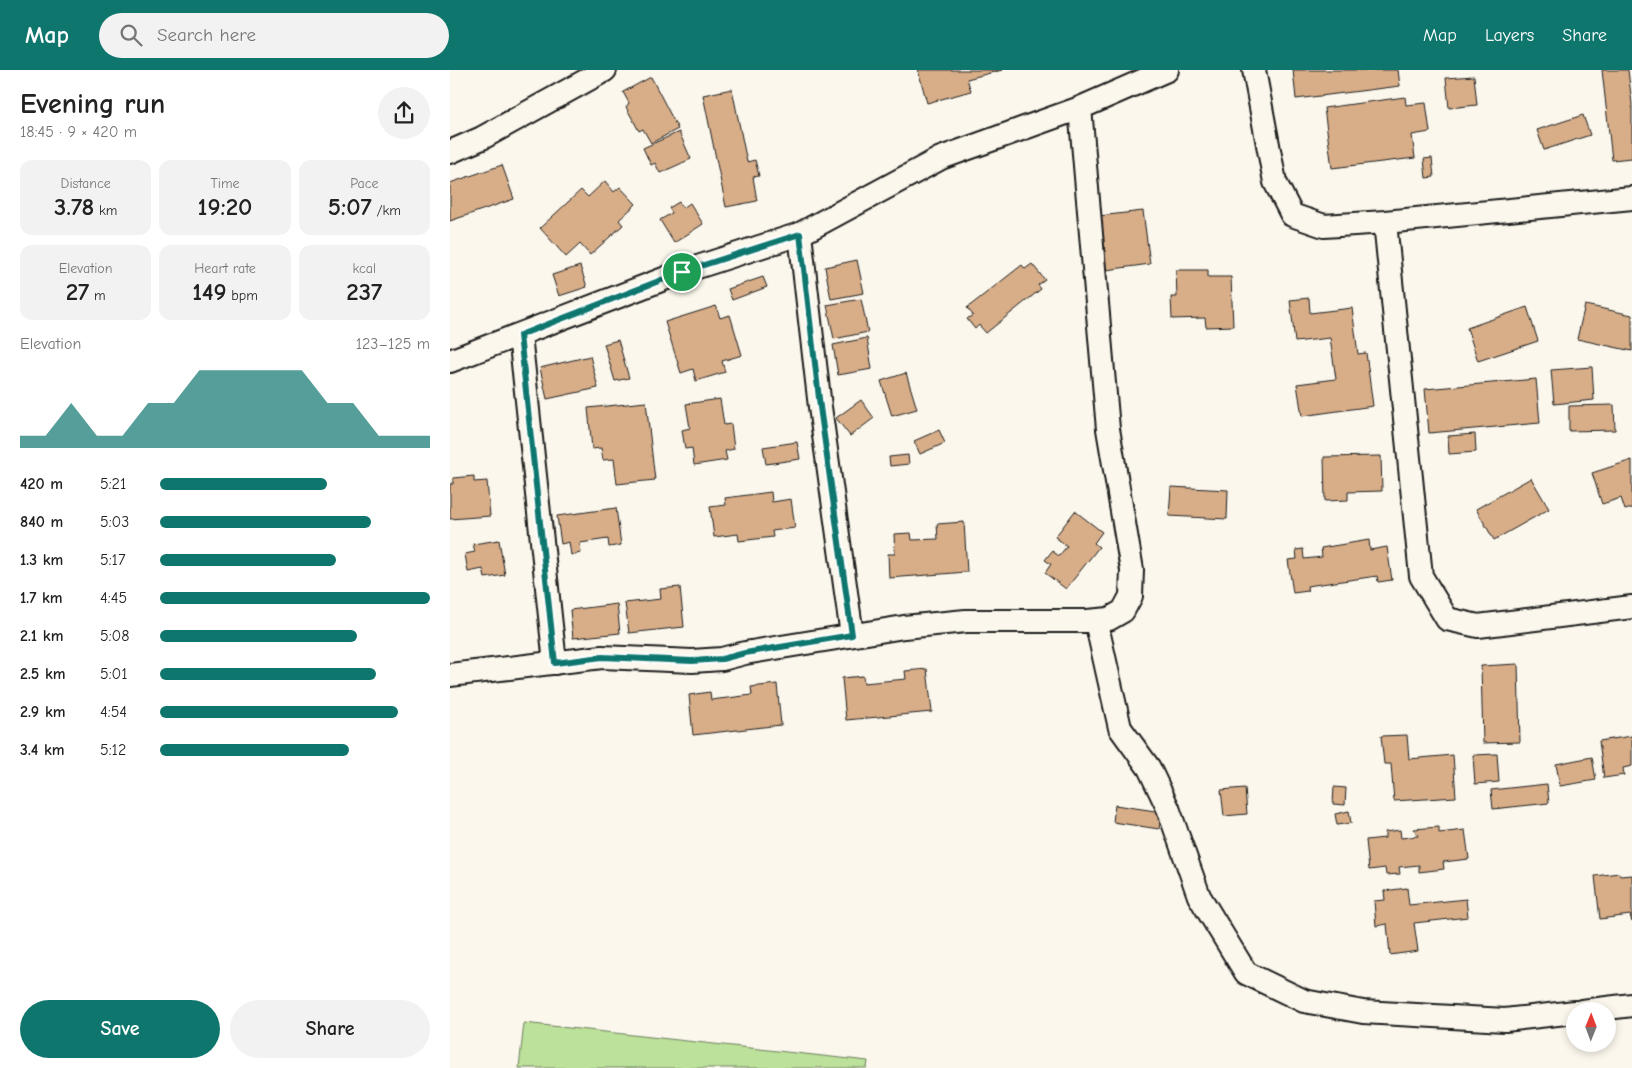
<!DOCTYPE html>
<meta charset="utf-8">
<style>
:root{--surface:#fff;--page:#f2f2f2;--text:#222;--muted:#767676;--accent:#0f766e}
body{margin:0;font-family:"Comic Neue",sans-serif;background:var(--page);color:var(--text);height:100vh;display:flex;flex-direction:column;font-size:19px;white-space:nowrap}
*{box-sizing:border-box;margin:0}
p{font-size:16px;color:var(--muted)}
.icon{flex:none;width:28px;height:28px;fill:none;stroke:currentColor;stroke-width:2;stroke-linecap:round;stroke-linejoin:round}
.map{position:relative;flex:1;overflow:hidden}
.details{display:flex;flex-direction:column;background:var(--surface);width:450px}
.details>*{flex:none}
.needle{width:32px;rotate:1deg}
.controls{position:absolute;left:1116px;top:932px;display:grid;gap:10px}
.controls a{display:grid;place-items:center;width:50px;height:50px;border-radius:50%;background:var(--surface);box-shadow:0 2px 8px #0003;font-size:25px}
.pin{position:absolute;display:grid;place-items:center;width:42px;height:42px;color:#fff;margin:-21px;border:2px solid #fff;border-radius:50%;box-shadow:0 1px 5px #0007}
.round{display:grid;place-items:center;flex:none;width:52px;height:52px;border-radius:26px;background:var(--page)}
.summary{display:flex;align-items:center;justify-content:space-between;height:85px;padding:0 20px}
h1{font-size:28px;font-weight:700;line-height:38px}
.figures{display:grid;grid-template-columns:repeat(3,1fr);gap:8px;height:85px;padding:5px 20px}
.figures div{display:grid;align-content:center;border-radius:12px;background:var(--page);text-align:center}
.figures b{font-size:25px;font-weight:700}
.figures small{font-size:14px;font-weight:400}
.figures p{font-size:14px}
.chart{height:140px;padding:10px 20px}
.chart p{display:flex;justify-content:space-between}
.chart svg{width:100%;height:90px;margin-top:5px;fill:var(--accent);opacity:.7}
.button{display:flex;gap:10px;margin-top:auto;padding:10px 20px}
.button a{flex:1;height:58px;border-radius:30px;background:var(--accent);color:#fff;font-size:20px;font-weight:700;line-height:58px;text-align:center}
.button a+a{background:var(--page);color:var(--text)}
ul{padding:0 20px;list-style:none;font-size:16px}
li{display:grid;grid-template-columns:80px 60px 1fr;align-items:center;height:38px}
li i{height:12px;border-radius:6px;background:var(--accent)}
header{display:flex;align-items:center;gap:30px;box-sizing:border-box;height:70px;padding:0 25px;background:var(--accent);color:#fff}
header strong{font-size:24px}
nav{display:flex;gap:28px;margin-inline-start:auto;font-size:18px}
.search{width:350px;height:45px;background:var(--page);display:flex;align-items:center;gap:12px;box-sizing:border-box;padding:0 18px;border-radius:28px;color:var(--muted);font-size:19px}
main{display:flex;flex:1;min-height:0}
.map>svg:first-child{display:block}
</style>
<header>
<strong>Map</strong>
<div class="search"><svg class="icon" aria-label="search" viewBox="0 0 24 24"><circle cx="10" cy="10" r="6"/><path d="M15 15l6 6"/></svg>Search here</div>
<nav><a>Map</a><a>Layers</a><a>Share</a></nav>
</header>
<main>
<section class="details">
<div class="summary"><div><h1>Evening run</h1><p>18:45 · 9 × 420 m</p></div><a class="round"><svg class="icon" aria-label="share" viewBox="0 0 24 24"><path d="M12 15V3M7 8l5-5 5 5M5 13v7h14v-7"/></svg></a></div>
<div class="figures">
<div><p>Distance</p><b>3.78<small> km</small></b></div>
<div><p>Time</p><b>19:20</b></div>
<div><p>Pace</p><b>5:07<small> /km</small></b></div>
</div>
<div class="figures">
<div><p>Elevation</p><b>27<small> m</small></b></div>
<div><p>Heart rate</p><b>149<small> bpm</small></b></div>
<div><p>kcal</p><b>237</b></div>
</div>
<div class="chart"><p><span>Elevation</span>123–125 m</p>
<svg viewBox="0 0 160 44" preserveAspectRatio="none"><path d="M0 44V38L10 38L20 22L30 38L40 38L50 22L60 22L70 6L80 6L90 6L100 6L110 6L120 22L130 22L140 38L150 38L160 38V44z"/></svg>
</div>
<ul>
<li><b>420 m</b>5:21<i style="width:62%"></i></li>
<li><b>840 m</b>5:03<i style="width:78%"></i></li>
<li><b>1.3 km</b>5:17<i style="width:65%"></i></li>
<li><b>1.7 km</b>4:45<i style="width:100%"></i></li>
<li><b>2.1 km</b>5:08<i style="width:73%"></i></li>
<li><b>2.5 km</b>5:01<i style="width:80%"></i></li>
<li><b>2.9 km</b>4:54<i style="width:88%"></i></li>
<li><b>3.4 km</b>5:12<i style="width:70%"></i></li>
</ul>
<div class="button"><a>Save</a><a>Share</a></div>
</section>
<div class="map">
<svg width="1182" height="998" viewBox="0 0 1182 998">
<rect width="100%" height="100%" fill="#fbf7ec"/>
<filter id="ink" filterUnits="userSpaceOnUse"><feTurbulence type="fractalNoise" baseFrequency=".02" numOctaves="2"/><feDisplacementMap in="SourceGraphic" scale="10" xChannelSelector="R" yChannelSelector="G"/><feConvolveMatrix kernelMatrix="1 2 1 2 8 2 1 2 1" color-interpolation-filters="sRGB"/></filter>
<g filter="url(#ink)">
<path fill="#bce19b" stroke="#6c7e5c" d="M 74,953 L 418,991 L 417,998 L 69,998 Z"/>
<path fill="#d8ae89" stroke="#1c1c1c" d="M 468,0 L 552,0 L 517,9 L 521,21 L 477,33 Z
M 843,0 L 948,0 L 950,16 L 846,29 Z
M 1152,0 L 1178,0 L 1182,34 L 1182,88 L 1162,90 Z
M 1024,6 L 1027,35 L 999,38 L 996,8 Z
M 201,7 L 228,59 L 201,73 L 193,59 L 189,61 L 176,37 L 179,33 L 173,22 Z
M 282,19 L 297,92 L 305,90 L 309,106 L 303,107 L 307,131 L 276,137 L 253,25 Z
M 955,27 L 956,35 L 976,33 L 980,62 L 962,65 L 965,88 L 882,98 L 874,38 Z
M 1133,45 L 1140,65 L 1094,80 L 1087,60 Z
M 229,62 L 241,89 L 210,103 L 205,93 L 201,95 L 193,78 Z
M 982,88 L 984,107 L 976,108 L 974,89 Z
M 52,95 L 64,129 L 0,151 L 0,113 Z
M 155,111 L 164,122 L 170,117 L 186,134 L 169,150 L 173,155 L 140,185 L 130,174 L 116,187 L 90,158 L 131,120 L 138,127 Z
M 229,132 L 233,138 L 240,133 L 253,154 L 224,173 L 210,150 L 222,143 L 219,138 Z
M 693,141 L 700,194 L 656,200 L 649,146 Z
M 407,190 L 414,223 L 381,229 L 375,197 Z
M 582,194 L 595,210 L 588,215 L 591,219 L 536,263 L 529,255 L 525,259 L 517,249 L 523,245 L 517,238 L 572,195 L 575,199 Z
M 130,196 L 137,217 L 109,226 L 102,205 Z
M 726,200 L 758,200 L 758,207 L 781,207 L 783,256 L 756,257 L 755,248 L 722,249 L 721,227 L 727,227 Z
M 313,207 L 317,217 L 282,230 L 278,219 Z
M 859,228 L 860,243 L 902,238 L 908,284 L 916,283 L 923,336 L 852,346 L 847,314 L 886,309 L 880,268 L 845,272 L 840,230 Z
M 411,229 L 418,262 L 384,269 L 377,235 Z
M 1135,235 L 1182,245 L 1182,281 L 1127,269 Z
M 266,236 L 270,248 L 280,245 L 292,285 L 272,291 L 275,302 L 246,311 L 243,299 L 231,303 L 215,252 Z
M 1077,237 L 1088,271 L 1028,291 L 1017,258 Z
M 417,268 L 422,299 L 388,305 L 383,275 Z
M 168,270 L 179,308 L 165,311 L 154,274 Z
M 140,286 L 148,318 L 97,329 L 90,298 Z
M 1142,297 L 1144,330 L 1104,334 L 1101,300 Z
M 456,303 L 467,339 L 442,346 L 431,311 Z
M 1086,309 L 1090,353 L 979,363 L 975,319 Z
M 270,329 L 274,355 L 281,354 L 284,379 L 275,381 L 277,390 L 244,395 L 242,378 L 235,379 L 232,360 L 240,358 L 236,334 Z
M 411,330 L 424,348 L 400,366 L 386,348 Z
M 196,332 L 205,410 L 167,414 L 164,389 L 153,390 L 151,378 L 142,379 L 138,338 Z
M 1164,335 L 1165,360 L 1119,361 L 1119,336 Z
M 489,360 L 495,373 L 470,384 L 464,371 Z
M 1025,364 L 1026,382 L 999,384 L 998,366 Z
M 347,372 L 350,389 L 316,394 L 313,377 Z
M 458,385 L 459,394 L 440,396 L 439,387 Z
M 931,386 L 932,421 L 898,422 L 898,430 L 875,431 L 874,387 Z
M 1182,390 L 1182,438 L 1175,440 L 1171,428 L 1152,434 L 1142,403 Z
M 24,406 L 24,412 L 37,411 L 40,446 L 0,449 L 0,414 L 3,414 L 3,408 Z
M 1081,408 L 1099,439 L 1044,470 L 1026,439 Z
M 721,417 L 778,420 L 777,449 L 719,446 Z
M 321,422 L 322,432 L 341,429 L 345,458 L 322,461 L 323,467 L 289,471 L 288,464 L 264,467 L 260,437 L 276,435 L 275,428 Z
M 166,438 L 171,475 L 159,477 L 158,469 L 130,473 L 131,483 L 121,485 L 119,472 L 111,474 L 107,446 Z
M 625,441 L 652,462 L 644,473 L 649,477 L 616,519 L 595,503 L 601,494 L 595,490 L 602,481 L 609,486 L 617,476 L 605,467 Z
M 514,452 L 517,502 L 439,508 L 438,484 L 445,484 L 444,464 L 461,463 L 462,470 L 488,469 L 487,454 Z
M 49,470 L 55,505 L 35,508 L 33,499 L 18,502 L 15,484 L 25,482 L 23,474 Z
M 919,470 L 920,480 L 937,477 L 942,510 L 928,512 L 927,506 L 857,516 L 858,521 L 843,523 L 838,490 L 847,489 L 846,480 L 853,479 L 854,489 L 872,487 L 871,478 Z
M 230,517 L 234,557 L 179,563 L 175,533 L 211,529 L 210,519 Z
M 167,534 L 170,563 L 123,568 L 120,540 Z
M 1068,594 L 1070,672 L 1033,673 L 1031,596 Z
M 477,599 L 482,642 L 396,650 L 392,608 L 413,606 L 414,613 L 456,609 L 455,601 Z
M 327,614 L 331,655 L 243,665 L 239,625 L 260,622 L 261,630 L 302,625 L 301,617 Z
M 957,665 L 959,689 L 1003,685 L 1006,727 L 944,731 L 941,694 L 934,694 L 931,666 Z
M 1182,666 L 1182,696 L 1173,698 L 1174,705 L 1154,708 L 1149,671 Z
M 1047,684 L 1049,712 L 1025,714 L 1023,685 Z
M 1142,687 L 1146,710 L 1110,716 L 1106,694 Z
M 1097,714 L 1099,733 L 1043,739 L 1041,720 Z
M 884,717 L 896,718 L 895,735 L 883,734 Z
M 795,718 L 797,744 L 774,746 L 771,720 Z
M 665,735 L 712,742 L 709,759 L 663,752 Z
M 899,741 L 901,753 L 887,755 L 885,744 Z
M 989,757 L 989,763 L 1015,760 L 1019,789 L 993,792 L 994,799 L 969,802 L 969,795 L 949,797 L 950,804 L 936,805 L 935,798 L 919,800 L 916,770 L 935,768 L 935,762 L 950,760 L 951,768 L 968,766 L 964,759 Z
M 1169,803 L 1170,806 L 1182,805 L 1182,852 L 1180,845 L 1150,849 L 1145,806 Z
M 957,818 L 959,835 L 1016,829 L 1018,847 L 964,853 L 968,881 L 940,885 L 937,854 L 926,856 L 924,831 L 935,830 L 934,821 Z"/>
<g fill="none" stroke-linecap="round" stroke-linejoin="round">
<g stroke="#1c1c1c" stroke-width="26">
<path id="street" d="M 804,0 L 825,112 L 842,145 L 874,156 L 935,152
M 0,82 L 32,68 L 155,0
M 1182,128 L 935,152 L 971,506 L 997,549 L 1028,556 L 1182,537
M 350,164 L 370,337 L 402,565
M 70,265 L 105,593
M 0,291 L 232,202 L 350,164 L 491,88 L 630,38 L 717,0
M 646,551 L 670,658 L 699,698 L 718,738 L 749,826 L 796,903 L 854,931 L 913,942 L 1055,950 L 1125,942
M 0,605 L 152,587 L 242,591 L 272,589 L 295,583 L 454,557 L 516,551 L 637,551 L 659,549 L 673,541 L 681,526 L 682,500 L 658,359 L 630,38
M 1132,941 L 1182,935"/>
</g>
<use href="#street" stroke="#fbf7ec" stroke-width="22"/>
</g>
</g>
<g fill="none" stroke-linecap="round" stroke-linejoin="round" filter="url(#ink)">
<g stroke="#fff" stroke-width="10">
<path id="route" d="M 350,164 L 370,337 L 402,565 L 295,583 L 272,589 L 242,591 L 152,587 L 105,593 L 70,265 L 232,202 Z"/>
</g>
<use href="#route" stroke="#0f766e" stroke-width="6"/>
</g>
</svg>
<div class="controls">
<a><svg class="needle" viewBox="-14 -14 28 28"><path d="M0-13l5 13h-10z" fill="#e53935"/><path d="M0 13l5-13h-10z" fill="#767676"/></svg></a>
</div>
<div class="pin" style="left:232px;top:202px;background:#1e9e55"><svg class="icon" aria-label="arrive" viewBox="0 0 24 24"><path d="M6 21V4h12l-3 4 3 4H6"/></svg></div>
</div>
</main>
